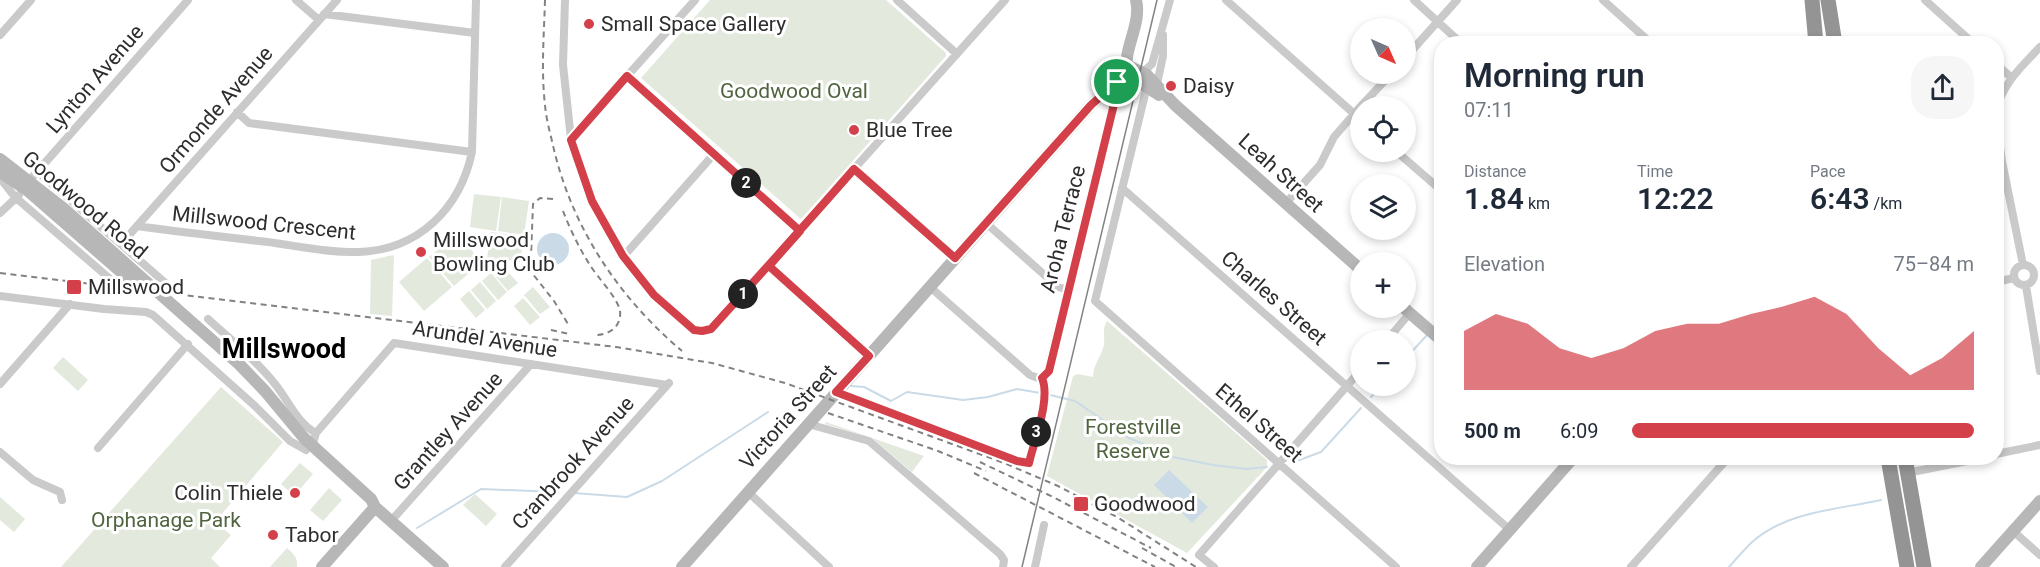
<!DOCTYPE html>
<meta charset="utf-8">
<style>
:root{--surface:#fff;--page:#f6f6f7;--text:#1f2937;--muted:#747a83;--accent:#d34049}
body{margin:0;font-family:Roboto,sans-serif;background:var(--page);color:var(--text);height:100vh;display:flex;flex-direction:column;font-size:22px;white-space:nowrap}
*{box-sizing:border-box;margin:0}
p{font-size:20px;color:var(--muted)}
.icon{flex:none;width:33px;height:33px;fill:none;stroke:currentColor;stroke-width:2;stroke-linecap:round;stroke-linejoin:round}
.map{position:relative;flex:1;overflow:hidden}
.drawer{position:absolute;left:1434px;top:36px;width:570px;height:429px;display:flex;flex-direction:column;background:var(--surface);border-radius:24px;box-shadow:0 3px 9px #0003}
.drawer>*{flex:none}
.needle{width:39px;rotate:135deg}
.fabs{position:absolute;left:1350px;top:18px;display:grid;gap:12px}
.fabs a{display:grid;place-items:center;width:66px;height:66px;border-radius:50%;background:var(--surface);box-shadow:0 3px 9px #0003;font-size:30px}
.pin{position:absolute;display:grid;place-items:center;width:51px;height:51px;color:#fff;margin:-26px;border:3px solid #fff;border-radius:50%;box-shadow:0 2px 6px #0007}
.km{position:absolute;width:30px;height:30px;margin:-15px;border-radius:50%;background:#222;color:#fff;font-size:16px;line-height:30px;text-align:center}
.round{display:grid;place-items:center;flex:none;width:63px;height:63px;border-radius:24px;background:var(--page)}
.head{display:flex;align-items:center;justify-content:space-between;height:102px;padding:0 30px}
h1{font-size:33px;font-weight:600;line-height:45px}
.stats{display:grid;grid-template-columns:repeat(3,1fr);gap:9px;height:102px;padding:6px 30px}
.stats div{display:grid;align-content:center}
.stats b{font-size:30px;font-weight:600}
.stats small{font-size:16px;font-weight:400}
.stats p{font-size:16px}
.chart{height:168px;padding:12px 30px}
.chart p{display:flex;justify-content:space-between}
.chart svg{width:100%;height:108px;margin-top:6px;fill:var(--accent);opacity:.7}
ul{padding:0 30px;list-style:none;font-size:20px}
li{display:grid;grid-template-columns:96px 72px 1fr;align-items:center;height:45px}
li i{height:15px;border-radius:8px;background:var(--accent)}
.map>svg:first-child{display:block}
</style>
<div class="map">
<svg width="2040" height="567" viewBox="0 0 2040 567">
<rect width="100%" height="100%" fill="#fff"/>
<path fill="#e3e9dc" d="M 710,0 L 886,0 L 946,53 L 946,56 L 801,219 L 641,78 Z
M 474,194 L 501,197 L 496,231 L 470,227 Z
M 502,197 L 529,201 L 524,235 L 498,231 Z
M 491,232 L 524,237 L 520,262 L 487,258 Z
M 457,234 L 482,262 L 454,286 L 429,257 Z
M 393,255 L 394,256 L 392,316 L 370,314 L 371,260 Z
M 427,258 L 452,287 L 424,311 L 399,282 Z
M 501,264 L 518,283 L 508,291 L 492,272 Z
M 491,273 L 507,292 L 498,300 L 482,281 Z
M 480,282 L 496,301 L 487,309 L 471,290 Z
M 533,287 L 550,307 L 540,314 L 524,295 Z
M 469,291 L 485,310 L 476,318 L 460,299 Z
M 523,298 L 540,317 L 530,325 L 514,306 Z
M 1107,321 L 1267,460 L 1267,467 L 1187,553 L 1047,476 L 1073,376 L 1078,374 L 1093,377 C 1093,365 1101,357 1104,345 C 1105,336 1102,329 1107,321 Z
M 63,357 L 88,380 L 78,391 L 53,368 Z
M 221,387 L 283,442 L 215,522 L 231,535 L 211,558 L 220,567 L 61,567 Z
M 826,422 L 924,456 L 912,472 L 872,438 L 825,424 Z
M 300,463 L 313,474 L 294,496 L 281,484 Z
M 329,488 L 342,500 L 323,521 L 310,510 Z
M 475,494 L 497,514 L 486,526 L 463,505 Z
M 0,497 L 25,519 L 14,532 L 0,520 Z
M 287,548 C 294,554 298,558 297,567 L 270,567 Z"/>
<path fill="#cadbe7" d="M537 249a16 16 0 1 1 32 0a16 16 0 1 1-32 0Z
M 1169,470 L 1208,507 L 1192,523 L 1154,485 Z"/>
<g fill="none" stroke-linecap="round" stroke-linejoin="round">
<path stroke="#cadbe7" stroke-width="2" d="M 1437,324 L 1442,318
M 1406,358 L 1428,334
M 851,386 L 864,387 L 891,401 L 907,392 L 963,400 L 988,397 L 1017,389 L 1046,394 L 1075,401 L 1129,438 L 1173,457 L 1213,465 L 1246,469 L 1267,467
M 1371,397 L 1381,386
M 1294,462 L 1321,452 L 1361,408
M 574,493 L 627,497 L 662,481 L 768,412
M 417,528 L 481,489 L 558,492
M 1729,567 C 1736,559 1743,551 1751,543 C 1786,511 1836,510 1881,500"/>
<path stroke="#cacaca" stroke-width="8" d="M 296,0 L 319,20
M 565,0 L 563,65 L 571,139 L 592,201 L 623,257 L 654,295 L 694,330 L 702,331 L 711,329 L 1005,0
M 897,0 L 957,54
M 1226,0 L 1360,119
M 1414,0 L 1462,44
M 1603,0 L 1652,44
M 1925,0 L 1974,44
M 324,14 L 475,33
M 0,35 L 31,0
M 1406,57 L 1457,0
M 1996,64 L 2012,78
M 1143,72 L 1152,64 L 1170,0
M 627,76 L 800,231
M 1157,84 L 1163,56 L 1163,35
M 1147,86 L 1095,301 L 1396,567
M 1361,106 L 1391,74
M 237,112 L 249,123 L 472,152
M 1996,112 C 2001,85 2022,66 2040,47
M 1996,119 L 2002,161 L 2023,265
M 571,139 L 695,0
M 1397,152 L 1442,191
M 854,169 L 955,258
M 38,172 L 170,287
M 0,178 L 15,197 L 109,278
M 29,181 L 188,0
M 1122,188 L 1510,530
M 1286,203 L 1320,165 L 1334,137 L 1360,107
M 0,213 L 19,195
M 986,223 L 1058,287 L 1069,290
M 137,226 C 180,232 224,237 268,242 C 298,246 329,253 359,252 C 418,250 460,209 472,152 L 476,0
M 122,243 L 337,0
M 623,257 L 714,154
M2014 275a10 10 0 1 1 20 0a10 10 0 1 1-20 0Z
M 769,266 L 869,355
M 1996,282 L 2014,278
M 2026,286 L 2040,371
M 930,287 L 1030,375 L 1038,378 L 1046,375 L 1116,96 L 1116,84
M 0,296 L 104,309 L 146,312 L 153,315 L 255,406 L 290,441 L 306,450
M 208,319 C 231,340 256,360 275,384 C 288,400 297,423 316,433
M 1387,340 L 1410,313
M 0,384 L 70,304
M 836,392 L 1017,461 L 1029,463 C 1034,441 1051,399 1043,378
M 808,424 L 869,441 L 1000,554 L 1004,560 L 1003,567
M 312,447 L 316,433 L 394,343 L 667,385
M 98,448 L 188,344
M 0,452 L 33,480 L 60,492 L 62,500
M 1996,454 L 2040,445
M 1907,473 L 1982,458
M 748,492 L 829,567
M 391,521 L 531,364
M 2013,531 L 2040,555
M 505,567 L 669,383
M 1035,567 L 1044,525
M 1214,567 L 1199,555 L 1360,371
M 1631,567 L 1728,458"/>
<path stroke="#b7b7b7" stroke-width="12" d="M 1126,65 L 1147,75 L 1175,105 L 1360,269
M 1127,72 C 1123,48 1142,24 1136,0
M 1127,74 L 1159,95
M 0,159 L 63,208 L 239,364 L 265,391 L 304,438 L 371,499 L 375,507 L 443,567
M 0,172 L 27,190 L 136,285
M 1404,308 L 1442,341
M 322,567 L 375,507
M 682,567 L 1091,105 L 1127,74
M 1477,567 L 1573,458
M 1981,567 L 2040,501"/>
<path stroke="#949494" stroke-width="15" d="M 1812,0 L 1816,44
M 1828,0 L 1835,44
M 1888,458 L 1907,567
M 1905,458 L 1924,567"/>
<path stroke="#828282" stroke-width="1.5" d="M 1022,567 L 1157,0"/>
<path stroke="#828282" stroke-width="2" stroke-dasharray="6 4.5" stroke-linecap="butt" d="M 545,0 C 544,35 541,70 545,105 C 546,117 549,129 552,141 C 570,225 617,296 682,351
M 553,199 L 540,198 L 533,204 L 531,256 L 532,273 L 554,301 L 568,324
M 563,211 C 570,229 579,248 590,265 C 597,277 618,298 620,311 C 622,328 607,336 593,335
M 0,273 L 616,347 L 712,363 L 785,383 L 1004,463 L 1058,486 L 1117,517 L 1196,567
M 551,330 L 569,334
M 828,413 L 938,451 L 986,471
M 980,462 L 1053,497 L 1151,548
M 974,473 L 1155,567
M 1142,548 L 1176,567"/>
</g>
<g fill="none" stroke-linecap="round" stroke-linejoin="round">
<g stroke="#fff" stroke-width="12">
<path id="route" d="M 1117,82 L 1091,105 L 955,258 L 854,169 C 807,223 759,276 711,329 L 702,331 L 694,330 L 654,295 L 623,256 L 592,201 L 571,140 L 627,76 L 800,231 L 769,266 L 869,356 L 836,392 L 1017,461 L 1029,463 C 1034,441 1051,399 1042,378 L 1049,371 L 1116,96 L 1117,82"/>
</g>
<use href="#route" stroke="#d34049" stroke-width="8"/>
</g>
<g fill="#d34049" stroke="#fff" stroke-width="2">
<circle cx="589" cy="24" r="6"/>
<circle cx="1171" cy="86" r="6"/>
<circle cx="854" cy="130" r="6"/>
<circle cx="421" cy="252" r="6"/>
<rect x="66" y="279" width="16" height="16" rx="3"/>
<circle cx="295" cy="493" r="6"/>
<rect x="1073" y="496" width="16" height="16" rx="3"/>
<circle cx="273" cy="535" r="6"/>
</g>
<g text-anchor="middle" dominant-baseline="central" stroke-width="6" stroke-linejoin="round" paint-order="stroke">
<g font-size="21" fill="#2d2d2d" stroke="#fff" text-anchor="start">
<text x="601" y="24">Small Space Gallery</text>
<text x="1183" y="86">Daisy</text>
<text x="866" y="130">Blue Tree</text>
<text x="433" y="240">Millswood<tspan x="433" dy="24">Bowling Club</tspan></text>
<text x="88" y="287">Millswood</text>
<text x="283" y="493" text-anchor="end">Colin Thiele</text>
<text x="1094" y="504">Goodwood</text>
<text x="285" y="535">Tabor</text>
</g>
<g font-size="21" fill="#2d2d2d" stroke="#fff">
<text transform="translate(95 79) rotate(-49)">Lynton Avenue</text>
<text transform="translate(216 110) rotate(-49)">Ormonde Avenue</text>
<text transform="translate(1281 173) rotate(42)">Leah Street</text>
<text transform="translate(85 205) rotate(40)">Goodwood Road</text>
<text transform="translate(264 223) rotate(6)">Millswood Crescent</text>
<text transform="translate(1063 229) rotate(-76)">Aroha Terrace</text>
<text transform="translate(1274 298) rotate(41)">Charles Street</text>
<text transform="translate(485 339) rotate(9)">Arundel Avenue</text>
<text transform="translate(788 417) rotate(-48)">Victoria Street</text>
<text transform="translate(1259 423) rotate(41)">Ethel Street</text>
<text transform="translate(448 431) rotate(-48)">Grantley Avenue</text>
<text transform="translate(573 463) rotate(-48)">Cranbrook Avenue</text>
</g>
<g font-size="21" fill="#50643f" stroke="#fff">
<text x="794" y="91">Goodwood Oval</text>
<text x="1133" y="427">Forestville<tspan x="1133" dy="24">Reserve</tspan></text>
<text x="166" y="520">Orphanage Park</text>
</g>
<g font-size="27" font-weight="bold" fill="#000" stroke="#fff">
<text x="284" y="349">Millswood</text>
</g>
</g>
</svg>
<div class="fabs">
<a><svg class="needle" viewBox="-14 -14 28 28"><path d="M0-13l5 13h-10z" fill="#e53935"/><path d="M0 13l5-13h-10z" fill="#747a83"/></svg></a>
<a><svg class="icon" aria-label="locate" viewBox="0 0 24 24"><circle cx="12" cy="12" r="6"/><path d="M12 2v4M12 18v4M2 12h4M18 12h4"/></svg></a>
<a><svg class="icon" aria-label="layers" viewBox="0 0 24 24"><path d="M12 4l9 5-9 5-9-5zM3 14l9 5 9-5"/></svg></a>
<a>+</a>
<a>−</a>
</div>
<div class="pin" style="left:1117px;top:82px;background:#1e9e55"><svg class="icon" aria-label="arrive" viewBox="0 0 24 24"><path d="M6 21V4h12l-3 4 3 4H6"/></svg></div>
<b class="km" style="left:743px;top:294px">1</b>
<b class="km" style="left:746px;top:183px">2</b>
<b class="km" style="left:1036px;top:432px">3</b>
<section class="drawer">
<div class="head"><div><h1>Morning run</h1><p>07:11</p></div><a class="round"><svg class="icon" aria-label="share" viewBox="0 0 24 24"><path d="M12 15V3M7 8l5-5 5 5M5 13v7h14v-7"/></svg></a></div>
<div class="stats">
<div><p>Distance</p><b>1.84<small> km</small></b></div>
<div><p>Time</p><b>12:22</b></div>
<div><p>Pace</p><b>6:43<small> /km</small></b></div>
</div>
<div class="chart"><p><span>Elevation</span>75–84 m</p>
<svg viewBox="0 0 160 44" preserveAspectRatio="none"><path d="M0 44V20L10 13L20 17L30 27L40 31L50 27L60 20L70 17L80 17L90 13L100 10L110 6L120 13L130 27L140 38L150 31L160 20V44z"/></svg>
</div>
<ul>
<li><b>500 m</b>6:09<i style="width:100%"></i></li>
</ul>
</section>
</div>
